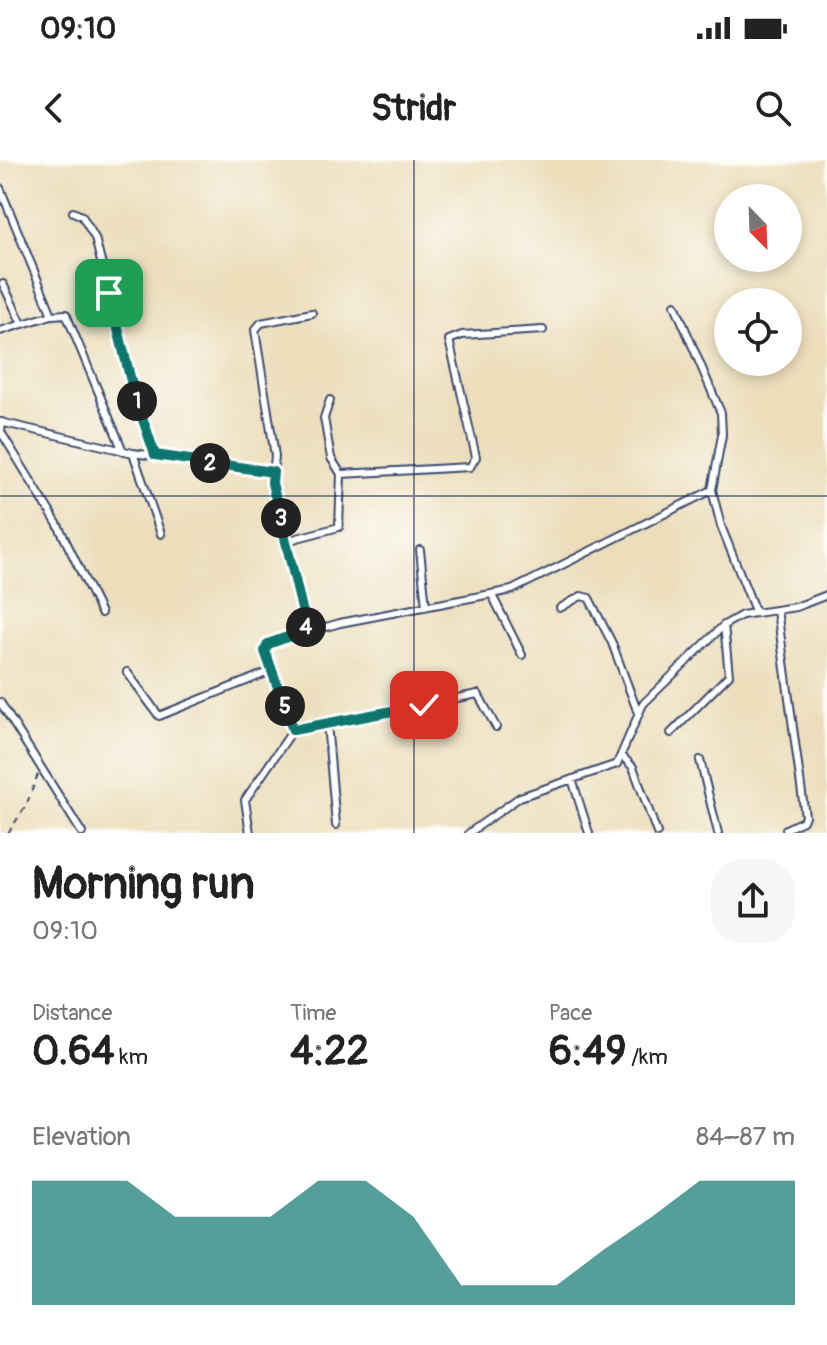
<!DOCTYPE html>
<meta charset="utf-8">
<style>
:root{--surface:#fff;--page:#f6f6f6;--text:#222;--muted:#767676;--accent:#0f766e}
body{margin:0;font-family:Pangolin,sans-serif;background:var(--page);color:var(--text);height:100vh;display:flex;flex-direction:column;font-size:30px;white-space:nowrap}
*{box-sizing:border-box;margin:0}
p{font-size:26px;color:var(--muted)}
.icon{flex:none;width:44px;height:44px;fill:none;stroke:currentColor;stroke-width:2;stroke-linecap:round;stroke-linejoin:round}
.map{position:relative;height:673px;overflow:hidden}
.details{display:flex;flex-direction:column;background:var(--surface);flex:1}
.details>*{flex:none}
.needle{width:52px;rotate:157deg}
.tools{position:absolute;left:714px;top:24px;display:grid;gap:16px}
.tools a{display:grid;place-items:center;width:88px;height:88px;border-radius:50%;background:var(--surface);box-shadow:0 4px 12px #0003;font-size:40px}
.pin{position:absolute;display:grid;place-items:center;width:68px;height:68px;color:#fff;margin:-34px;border-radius:16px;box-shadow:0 4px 12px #0006}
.km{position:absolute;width:40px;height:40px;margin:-20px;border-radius:50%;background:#222;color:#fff;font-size:22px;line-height:40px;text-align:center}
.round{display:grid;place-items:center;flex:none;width:84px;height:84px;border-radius:32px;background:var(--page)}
.head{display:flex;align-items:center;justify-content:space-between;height:136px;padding:0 32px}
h1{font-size:44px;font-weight:800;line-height:60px}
.metrics{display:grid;grid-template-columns:repeat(3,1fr);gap:12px;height:136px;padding:8px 32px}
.metrics div{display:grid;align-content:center}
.metrics b{font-size:40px;font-weight:800}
.metrics small{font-size:22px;font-weight:400}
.metrics p{font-size:22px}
.chart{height:224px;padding:16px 32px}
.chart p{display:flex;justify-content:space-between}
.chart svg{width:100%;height:144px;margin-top:8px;fill:var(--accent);opacity:.7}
.status{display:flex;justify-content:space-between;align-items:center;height:56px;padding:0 40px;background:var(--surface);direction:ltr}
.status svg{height:22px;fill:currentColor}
header{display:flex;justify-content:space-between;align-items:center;height:104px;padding:0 32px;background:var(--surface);font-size:36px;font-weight:800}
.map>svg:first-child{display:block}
</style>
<div class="status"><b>09:10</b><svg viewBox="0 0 49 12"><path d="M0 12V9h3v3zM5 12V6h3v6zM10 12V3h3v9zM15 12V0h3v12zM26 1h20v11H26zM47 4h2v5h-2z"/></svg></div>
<header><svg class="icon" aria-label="back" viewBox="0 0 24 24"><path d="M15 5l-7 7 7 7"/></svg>Stridr<svg class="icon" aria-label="search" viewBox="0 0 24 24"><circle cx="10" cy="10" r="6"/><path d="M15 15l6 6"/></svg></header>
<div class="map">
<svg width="827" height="673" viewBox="0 0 827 673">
<rect width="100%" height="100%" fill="#fdfcf7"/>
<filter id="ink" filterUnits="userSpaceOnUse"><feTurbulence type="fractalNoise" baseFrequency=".0125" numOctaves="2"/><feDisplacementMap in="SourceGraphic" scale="16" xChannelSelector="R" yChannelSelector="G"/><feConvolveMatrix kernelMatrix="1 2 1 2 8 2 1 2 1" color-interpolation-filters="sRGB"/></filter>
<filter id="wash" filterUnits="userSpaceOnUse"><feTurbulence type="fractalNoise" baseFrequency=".006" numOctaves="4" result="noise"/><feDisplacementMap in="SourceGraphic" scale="32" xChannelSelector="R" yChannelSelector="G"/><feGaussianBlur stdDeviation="1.8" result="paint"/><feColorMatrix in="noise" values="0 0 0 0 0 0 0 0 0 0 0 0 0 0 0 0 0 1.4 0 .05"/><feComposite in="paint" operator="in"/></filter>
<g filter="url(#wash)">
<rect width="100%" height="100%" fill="#ecdebb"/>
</g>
<g filter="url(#ink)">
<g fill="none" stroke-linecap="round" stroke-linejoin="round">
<g stroke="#3a496c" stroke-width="10">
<path id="minor" d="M 0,28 L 52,155
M 73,52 L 82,56 L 95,78 L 134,233 L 155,295
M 3,124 L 22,164
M 675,145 L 721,253 L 722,275 L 712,330 L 721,366 L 755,451
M 0,171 L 52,155 L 66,154 L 123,291
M 0,262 L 133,293 L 273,312
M 2,262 L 1,272 L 58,365 L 101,453
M 133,293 L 161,374
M 341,314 L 470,307 L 476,297 L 449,180 L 462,175 L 543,170
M 286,381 L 339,367 L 341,314 L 331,298 L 324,258 L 330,240
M 420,390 L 426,446
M 492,435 L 522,495
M 560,448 L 581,436 L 589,438 L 612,483 L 638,553
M 777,450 L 805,656 L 803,661 L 786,669
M 307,470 L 272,323 L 275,296 L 255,170 L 261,163 L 312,153
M 127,512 L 159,556 L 271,511
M 0,542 L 82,673
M 327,563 L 336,665
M 293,570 L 266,496 L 268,484 L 340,463 L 512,430 L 712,330
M 671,573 L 729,515 L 724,465
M 623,597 L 633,607 L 657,673
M 700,600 L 718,673
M 572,619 L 589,673
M 250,673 L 245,640 L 293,570 L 478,534 L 496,567
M 469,673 L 520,637 L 617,604 L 643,544 L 724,465 L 742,455 L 796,447 L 827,435"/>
</g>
<path stroke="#3a496c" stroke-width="2" stroke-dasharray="6 6" stroke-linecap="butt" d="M 8,673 L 26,646 L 38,614"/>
<use href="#minor" stroke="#fff" stroke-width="6"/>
</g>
</g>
<g fill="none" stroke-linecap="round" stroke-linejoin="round" filter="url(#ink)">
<g stroke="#fff" stroke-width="16">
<path id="route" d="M 109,133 L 134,233 L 155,295 L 273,312 L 272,323 L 307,470 L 268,484 L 265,491 L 293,570 L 424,545"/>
</g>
<use href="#route" stroke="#0f766e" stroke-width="10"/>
</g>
<path fill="none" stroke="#1b2f5e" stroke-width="2" stroke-opacity="0.55" d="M 414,0 L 414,673M 0,336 L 827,336"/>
</svg>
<div class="tools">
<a><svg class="needle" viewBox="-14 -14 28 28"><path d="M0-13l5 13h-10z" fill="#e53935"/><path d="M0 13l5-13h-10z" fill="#767676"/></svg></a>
<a><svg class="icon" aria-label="locate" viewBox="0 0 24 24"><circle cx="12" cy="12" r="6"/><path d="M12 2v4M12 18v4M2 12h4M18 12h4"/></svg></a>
</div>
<div class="pin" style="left:109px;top:133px;background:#1e9e55"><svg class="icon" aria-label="arrive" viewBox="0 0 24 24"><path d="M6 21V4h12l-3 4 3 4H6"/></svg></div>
<div class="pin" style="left:424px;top:545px;background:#d93025"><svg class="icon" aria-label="check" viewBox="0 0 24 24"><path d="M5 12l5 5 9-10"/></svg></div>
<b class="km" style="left:137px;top:241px">1</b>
<b class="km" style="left:210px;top:303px">2</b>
<b class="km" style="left:281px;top:358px">3</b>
<b class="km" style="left:306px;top:467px">4</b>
<b class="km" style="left:285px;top:546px">5</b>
</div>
<section class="details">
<div class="head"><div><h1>Morning run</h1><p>09:10</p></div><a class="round"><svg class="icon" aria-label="share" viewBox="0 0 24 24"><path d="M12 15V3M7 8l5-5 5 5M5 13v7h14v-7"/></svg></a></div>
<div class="metrics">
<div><p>Distance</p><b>0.64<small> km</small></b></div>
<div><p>Time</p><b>4:22</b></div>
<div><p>Pace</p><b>6:49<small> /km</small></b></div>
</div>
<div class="chart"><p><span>Elevation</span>84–87 m</p>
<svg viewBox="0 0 160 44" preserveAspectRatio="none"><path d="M0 44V6L10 6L20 6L30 17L40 17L50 17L60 6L70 6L80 17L90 38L100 38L110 38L120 27L130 17L140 6L150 6L160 6V44z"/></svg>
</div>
</section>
